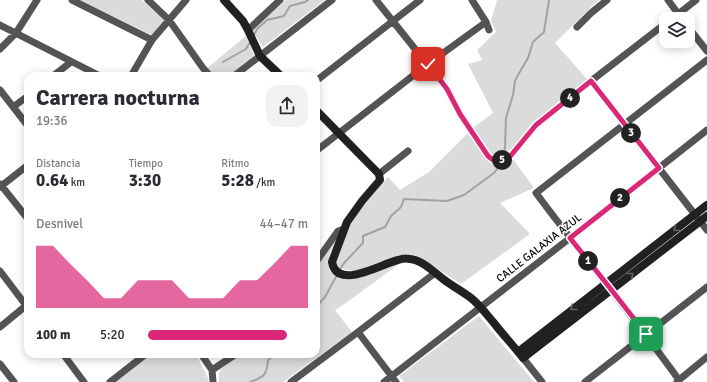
<!DOCTYPE html>
<html lang="es">
<meta charset="utf-8">
<style>
:root{--surface:#fff;--page:#f2f2f3;--text:#2b2b33;--muted:#7c7c81;--accent:#db2777}
body{margin:0;font-family:Signika,sans-serif;background:var(--page);color:var(--text);height:100vh;display:flex;flex-direction:column;font-size:15px;white-space:nowrap}
*{box-sizing:border-box;margin:0}
p{font-size:13px;color:var(--muted)}
.icon{flex:none;width:22px;height:22px;fill:none;stroke:currentColor;stroke-width:2;stroke-linecap:round;stroke-linejoin:round}
.map{position:relative;flex:1;overflow:hidden}
.details{position:absolute;left:24px;top:72px;width:296px;height:286px;display:flex;flex-direction:column;background:var(--surface);border-radius:12px;box-shadow:0 2px 10px #0003}
.details>*{flex:none}
.controls{position:absolute;left:659px;top:12px;display:grid;gap:8px}
.controls a{display:grid;place-items:center;width:36px;height:36px;border-radius:8px;background:var(--surface);box-shadow:0 2px 10px #0003;font-size:20px}
.pin{position:absolute;display:grid;place-items:center;width:34px;height:34px;color:#fff;margin:-17px;border-radius:8px;box-shadow:0 2px 6px #0006}
.km{position:absolute;width:20px;height:20px;margin:-10px;border-radius:50%;background:#222;color:#fff;font-size:11px;line-height:20px;text-align:center}
.round{display:grid;place-items:center;flex:none;width:42px;height:42px;border-radius:12px;background:var(--page)}
.headline{display:flex;align-items:center;justify-content:space-between;height:68px;padding:0 12px}
h1{font-size:22px;font-weight:700;line-height:30px}
.stats{display:grid;grid-template-columns:repeat(3,1fr);gap:6px;height:68px;padding:4px 12px}
.stats div{display:grid;align-content:center}
.stats b{font-size:17px;font-weight:700}
.stats small{font-size:11px;font-weight:400}
.stats p{font-size:11px}
.chart{height:112px;padding:8px 12px}
.chart p{display:flex;justify-content:space-between}
.chart svg{width:100%;height:72px;margin-top:4px;fill:var(--accent);opacity:.7}
ul{padding:0 12px;list-style:none;font-size:13px}
li{display:grid;grid-template-columns:64px 48px 1fr;align-items:center;height:30px}
li i{height:10px;border-radius:5px;background:var(--accent)}
.map>svg:first-child{display:block}
</style>
<div class="map">
<svg width="707" height="382" viewBox="0 0 707 382">
<rect width="100%" height="100%" fill="#fff"/>
<path fill="#dbdbdb" d="M 80,0 L 142,0 L 164,20 L 152,35 Z
M 286,0 L 325,0 L 263,47 L 252,30 Z
M 497,0 L 599,0 L 592,6 L 555,43 L 587,79 L 531,124 L 514,147 L 502,157 L 498,158 L 494,157 L 473,128 L 493,113 L 468,64 L 482,60 L 477,50 L 496,32 L 491,21 Z
M 246,36 L 254,55 L 229,76 L 213,76 L 206,69 Z
M 468,133 L 489,162 L 494,166 L 502,168 L 509,165 L 513,159 L 534,188 L 500,203 L 530,234 L 461,284 L 416,255 L 404,254 L 355,271 L 347,270 L 338,267 L 336,261 L 350,222 L 388,177 L 400,190 L 429,172 Z
M 337,237 C 334,245 327,258 329,267 C 329,272 336,278 341,279 C 353,282 387,268 399,264 L 343,305 L 335,310 L 352,332 L 283,382 L 219,382 L 219,374 L 221,369 L 241,354 L 316,354 L 316,268 Z
M 479,316 L 534,382 L 404,382 L 399,376 Z
M 150,354 L 196,354 L 208,378 L 208,382 L 115,382 Z"/>
<g fill="none" stroke-linecap="round" stroke-linejoin="round">
<path stroke="#a2a2a2" stroke-width="2" d="M 254,35 L 257,29 L 267,20 L 284,16 L 290,6 L 305,2 L 308,0
M 223,62 L 246,49 L 250,42
M 503,157 L 505,147 L 506,118 L 513,95 L 515,81 L 518,75 L 528,58 L 533,42 L 544,32 L 549,0
M 339,271 L 344,263 L 363,243 L 363,236 L 385,227 L 391,216 L 401,207 L 404,199 L 447,201 L 464,195 L 494,173 L 502,162
M 316,307 L 325,297 L 337,275
M 250,382 C 264,377 267,375 268,360 L 277,354"/>
<path stroke="#545454" stroke-width="7" d="M 72,0 L 152,40
M 148,0 L 169,20 L 203,68 L 210,76
M 376,0 L 447,89 L 460,114 L 488,156 L 493,160 L 498,161 L 508,159 L 536,125 L 591,81 L 666,23
M 472,0 L 486,22 L 489,30
M 668,0 L 682,19
M 672,19 L 696,0
M 0,25 L 100,76
M 577,27 L 591,13 L 607,0
M 688,27 L 707,51
M 248,30 L 280,0
M 0,49 L 16,33 L 37,0
M 53,76 L 71,62
M 131,76 L 152,40 L 186,0
M 234,76 L 332,0
M 316,81 L 420,0
M 591,81 L 707,230
M 0,90 L 28,126
M 13,107 L 28,96
M 316,151 L 428,64 L 486,22
M 379,174 L 408,151
M 0,184 L 28,219
M 0,187 L 28,165
M 316,262 L 338,231 L 344,229
M 0,271 L 28,308
M 0,327 L 28,304
M 358,332 L 396,382
M 63,354 L 84,382
M 201,354 L 212,370 L 213,382
M 523,358 L 542,382
M 0,364 L 14,382
M 212,370 L 236,354
M 679,380 C 633,316 583,256 536,193 L 707,60
M 110,382 L 146,354
M 291,382 L 358,332 L 435,273
M 384,382 L 570,238 L 707,130
M 585,382 L 707,287
M 677,382 L 679,380 L 707,357"/>
<path stroke="#212121" stroke-width="8" d="M 224,0 L 243,21 L 248,30 L 260,56 L 281,76
M 316,110 L 379,174 L 380,180 L 362,201 L 347,222 L 332,262 C 337,291 381,264 398,260 C 401,259 406,258 410,259 C 422,260 434,272 443,279 C 452,286 462,291 471,298 C 480,305 487,315 494,323 C 503,335 514,346 523,358 L 707,216
M 518,352 L 707,205"/>
</g>
<defs><path id="oneway-chevron" d="M-2-3.5L2.5 0L-2 3.5" fill="none" stroke-width="1.6" stroke-linecap="round" stroke-linejoin="round"/></defs>
<g stroke="#646464">
<use href="#oneway-chevron" transform="translate(676 229) rotate(142)"/>
<use href="#oneway-chevron" transform="translate(631 275) rotate(-38)"/>
<use href="#oneway-chevron" transform="translate(573 308) rotate(142)"/>
</g>
<g fill="none" stroke-linecap="round" stroke-linejoin="round">
<g stroke="#fff" stroke-width="8">
<path id="route" d="M 428,64 L 447,89 L 460,114 L 488,156 L 493,160 L 498,161 L 508,159 L 536,125 L 591,81 L 659,168 L 570,238 L 606,283 L 646,334"/>
</g>
<use href="#route" stroke="#db2777" stroke-width="5"/>
</g>
<g text-anchor="middle" dominant-baseline="central" stroke-width="3" stroke-linejoin="round" paint-order="stroke">
<g font-size="11" fill="#000" stroke="#fff">
<text transform="translate(539 248) rotate(-38)">CALLE GALAXIA AZUL</text>
</g>
</g>
</svg>
<div class="controls">
<a><svg class="icon" aria-label="layers" viewBox="0 0 24 24"><path d="M12 4l9 5-9 5-9-5zM3 14l9 5 9-5"/></svg></a>
</div>
<div class="pin" style="left:646px;top:334px;background:#1e9e55"><svg class="icon" aria-label="arrive" viewBox="0 0 24 24"><path d="M6 21V4h12l-3 4 3 4H6"/></svg></div>
<div class="pin" style="left:428px;top:64px;background:#d93025"><svg class="icon" aria-label="check" viewBox="0 0 24 24"><path d="M5 12l5 5 9-10"/></svg></div>
<b class="km" style="left:588px;top:261px">1</b>
<b class="km" style="left:620px;top:198px">2</b>
<b class="km" style="left:631px;top:133px">3</b>
<b class="km" style="left:570px;top:98px">4</b>
<b class="km" style="left:502px;top:160px">5</b>
<section class="details">
<div class="headline"><div><h1>Carrera nocturna</h1><p>19:36</p></div><a class="round"><svg class="icon" aria-label="share" viewBox="0 0 24 24"><path d="M12 15V3M7 8l5-5 5 5M5 13v7h14v-7"/></svg></a></div>
<div class="stats">
<div><p>Distancia</p><b>0.64<small> km</small></b></div>
<div><p>Tiempo</p><b>3:30</b></div>
<div><p>Ritmo</p><b>5:28<small> /km</small></b></div>
</div>
<div class="chart"><p><span>Desnivel</span>44–47 m</p>
<svg viewBox="0 0 160 44" preserveAspectRatio="none"><path d="M0 44V6L10 6L20 17L30 27L40 38L50 38L60 27L70 27L80 27L90 38L100 38L110 38L120 27L130 27L140 17L150 6L160 6V44z"/></svg>
</div>
<ul>
<li><b>100 m</b>5:20<i style="width:87%"></i></li>
</ul>
</section>
</div>
